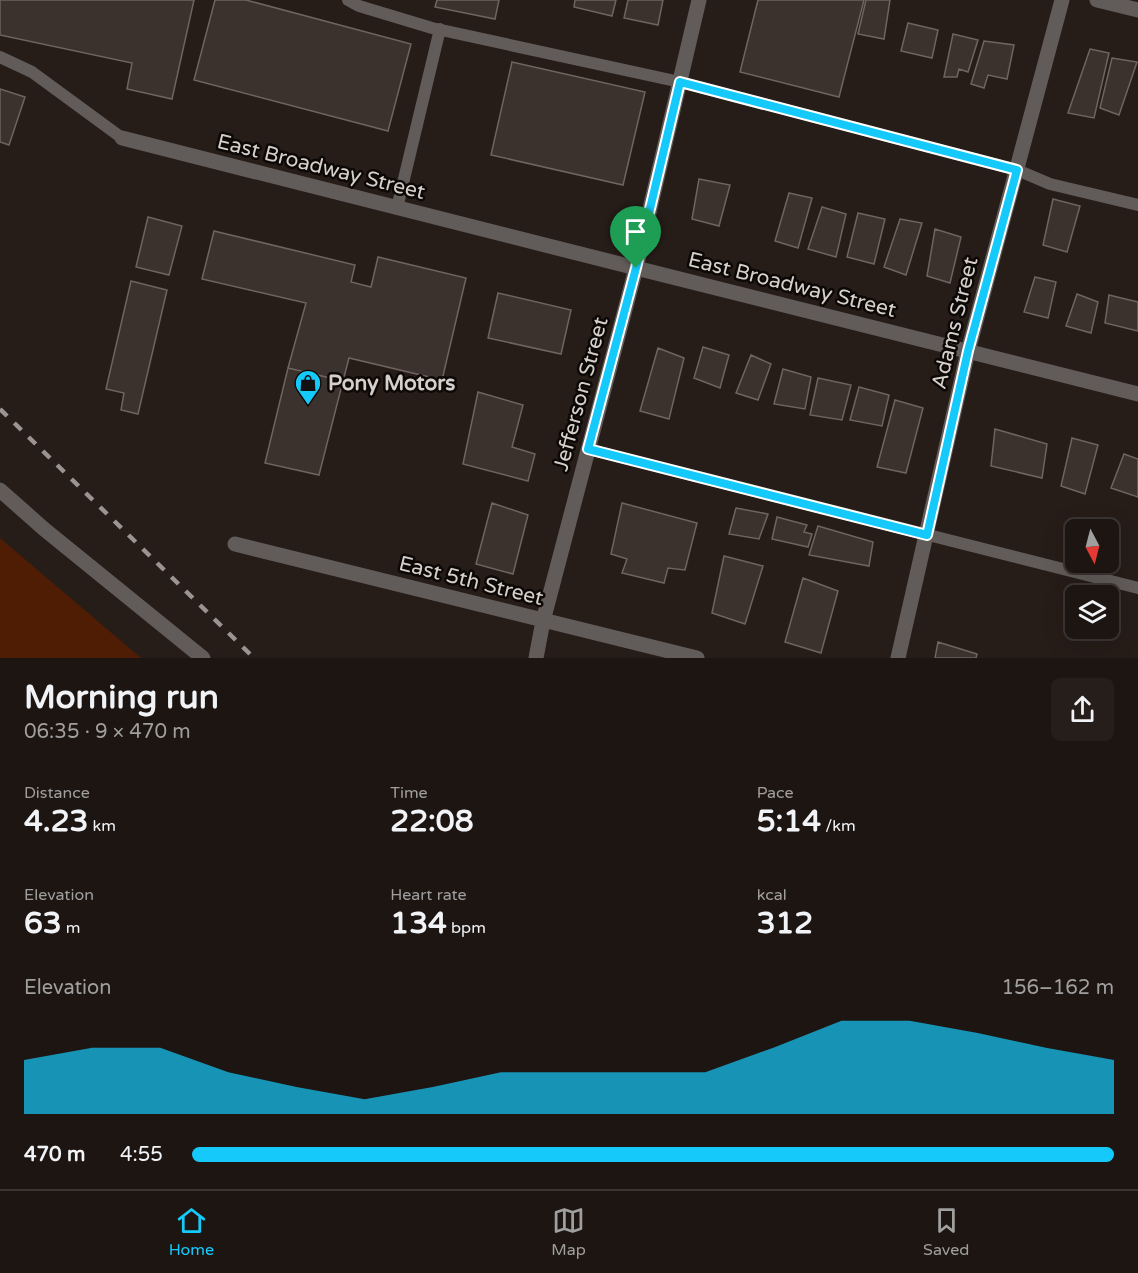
<!DOCTYPE html>
<meta charset="utf-8">
<style>
:root{--surface:#1c1512;--page:#251e1b;--text:#f1f3f6;--muted:#a09f9f;--line:#3a3432;--accent:#15cafb}
body{margin:0;font-family:"Varela Round",sans-serif;background:var(--page);color:var(--text);height:100vh;display:flex;flex-direction:column;font-size:22px;white-space:nowrap}
*{box-sizing:border-box;margin:0}
p{font-size:20px;color:var(--muted)}
.icon{flex:none;width:33px;height:33px;fill:none;stroke:currentColor;stroke-width:2;stroke-linecap:round;stroke-linejoin:round}
.map{position:relative;height:658px;overflow:hidden}
.side{display:flex;flex-direction:column;background:var(--surface);flex:1}
.side>*{flex:none}
.needle{width:39px;rotate:173deg}
.buttons{position:absolute;left:1065px;top:519px;display:grid;gap:12px}
.buttons a{display:grid;place-items:center;width:54px;height:54px;border-radius:9px;background:var(--surface);box-shadow:0 6px 24px #0002,0 0 0 2px var(--line);font-size:30px}
.pin{position:absolute;display:grid;place-items:center;width:51px;height:51px;color:#fff;margin:-62px -26px;border-radius:50% 50% 50% 0;rotate:-45deg;box-shadow:0 0 6px #0007}
.pin .icon{rotate:45deg}
.round{display:grid;place-items:center;flex:none;width:63px;height:63px;border-radius:9px;background:var(--page)}
.overview{display:flex;align-items:center;justify-content:space-between;height:102px;padding:0 24px}
h1{font-size:33px;font-weight:800;line-height:45px}
.metrics{display:grid;grid-template-columns:repeat(3,1fr);gap:9px;height:102px;padding:6px 24px}
.metrics div{display:grid;align-content:center}
.metrics b{font-size:30px;font-weight:800}
.metrics small{font-size:16px;font-weight:400}
.metrics p{font-size:16px}
.chart{height:168px;padding:12px 24px}
.chart p{display:flex;justify-content:space-between}
.chart svg{width:100%;height:108px;margin-top:6px;fill:var(--accent);opacity:.7}
ul{padding:0 24px;list-style:none;font-size:20px}
li{display:grid;grid-template-columns:96px 72px 1fr;align-items:center;height:45px}
li i{height:15px;border-radius:8px;background:var(--accent)}
.menu{display:flex;justify-content:space-around;align-items:center;height:84px;border-top:2px solid var(--line);background:var(--surface);font-size:16px;color:var(--muted)}
.menu a{display:grid;justify-items:center;gap:3px}
.menu .current{color:var(--accent)}
.map>svg:first-child{display:block}
</style>
<div class="map">
<svg width="1138" height="658" viewBox="0 0 1138 658">
<rect width="100%" height="100%" fill="#261c18"/>
<path fill="#4e1d04" d="M 0,538 L 141,658 L 0,658 Z"/>
<path fill="#3b312d" stroke="#6f645f" stroke-width="1.5" d="M 0,0 L 194,0 L 172,99 L 127,89 L 132,63 L 0,35 Z
M 215,0 L 246,0 L 411,44 L 388,131 L 194,80 Z
M 437,0 L 499,0 L 495,19 L 435,7 Z
M 575,0 L 616,0 L 612,16 L 574,7 Z
M 628,0 L 663,0 L 658,25 L 624,18 Z
M 758,0 L 864,0 L 839,97 L 740,72 Z
M 866,0 L 890,0 L 884,39 L 858,34 Z
M 908,23 L 938,30 L 932,58 L 901,51 Z
M 953,34 L 978,40 L 968,72 L 959,69 L 957,77 L 944,77 Z
M 984,41 L 1014,45 L 1007,79 L 988,75 L 984,88 L 971,84 Z
M 1090,49 L 1109,53 L 1094,118 L 1068,113 Z
M 1112,58 L 1137,62 L 1119,115 L 1100,108 Z
M 512,62 L 645,92 L 623,185 L 491,155 Z
M 0,89 L 25,97 L 9,145 L 0,142 Z
M 699,179 L 730,185 L 719,226 L 692,219 Z
M 789,193 L 812,198 L 798,248 L 775,241 Z
M 1053,199 L 1080,206 L 1067,252 L 1043,245 Z
M 822,207 L 846,214 L 836,257 L 808,249 Z
M 858,213 L 885,219 L 874,264 L 847,257 Z
M 148,217 L 182,226 L 169,275 L 136,267 Z
M 900,219 L 922,223 L 906,275 L 884,267 Z
M 935,229 L 961,237 L 950,283 L 927,276 Z
M 214,231 L 355,265 L 351,282 L 371,287 L 378,257 L 466,278 L 442,380 L 349,358 L 343,381 L 288,368 L 306,303 L 202,279 Z
M 1035,277 L 1056,282 L 1048,318 L 1024,312 Z
M 131,281 L 167,290 L 138,414 L 121,410 L 124,393 L 106,389 Z
M 498,293 L 571,310 L 561,354 L 488,338 Z
M 1077,294 L 1098,302 L 1091,333 L 1066,326 Z
M 1109,295 L 1138,302 L 1138,331 L 1105,323 Z
M 703,347 L 729,355 L 720,388 L 694,378 Z
M 658,348 L 684,358 L 669,419 L 640,411 Z
M 751,355 L 771,364 L 758,400 L 736,393 Z
M 288,368 L 343,381 L 319,475 L 265,463 Z
M 783,369 L 811,377 L 805,409 L 774,404 Z
M 818,378 L 851,385 L 842,420 L 810,415 Z
M 859,387 L 889,395 L 882,426 L 850,420 Z
M 478,392 L 523,405 L 512,447 L 535,454 L 528,481 L 463,464 Z
M 895,400 L 923,408 L 906,473 L 877,467 Z
M 995,429 L 1047,444 L 1042,478 L 991,466 Z
M 1072,438 L 1098,445 L 1085,494 L 1061,486 Z
M 1124,454 L 1138,459 L 1138,497 L 1111,488 Z
M 492,503 L 528,515 L 513,574 L 476,564 Z
M 622,503 L 697,523 L 685,570 L 668,568 L 664,583 L 622,573 L 627,559 L 611,554 Z
M 736,508 L 768,514 L 759,539 L 729,534 Z
M 777,517 L 807,525 L 804,532 L 812,534 L 808,547 L 772,539 Z
M 818,526 L 873,542 L 869,566 L 809,555 Z
M 724,556 L 763,566 L 745,624 L 712,613 Z
M 803,578 L 838,591 L 821,653 L 785,642 Z
M 938,642 L 977,654 L 976,658 L 935,658 Z"/>
<g fill="none" stroke-linecap="round" stroke-linejoin="round">
<path stroke="#615b59" stroke-width="12" d="M 348,0 L 359,6 L 432,28 L 680,82 L 1017,170 L 1050,184 L 1138,205
M 0,57 L 32,72 L 122,138
M 397,208 L 440,29
M 588,449 L 1138,588"/>
<path stroke="#615b59" stroke-width="15" d="M 1097,0 L 1138,10
M 122,138 L 636,268 L 543,621 L 536,658
M 0,490 L 44,529 L 203,658
M 235,544 L 697,658
M 898,658 L 968,351 L 1062,0"/>
<path stroke="#615b59" stroke-width="15" d="M 699,0 L 636,268 L 1138,394"/>
<path stroke="#9b9490" stroke-width="4.5" stroke-dasharray="10 10" stroke-linecap="butt" d="M 0,409 L 254,658"/>
</g>
<g fill="none" stroke-linecap="round" stroke-linejoin="round">
<g stroke="#fff" stroke-width="12">
<path id="route" d="M 680,82 L 1017,170 L 968,351 L 927,535 L 588,449 L 636,268 Z"/>
</g>
<use href="#route" stroke="#15cafb" stroke-width="8"/>
</g>
<defs>
<g id="shop-pin" transform="scale(1.35)"><path d="M0 17L-7.5 6A9.5 9.5 0 1 1 7.5 6Z" fill="#15cafb" stroke="#0c0806"/><path d="M-5-2.5h2.3a2.7 3.5 0 0 1 5.4 0H5L5.5 6h-11ZM-1.5-2.5h3a1.5 2.3 0 0 0-3 0Z" fill="#111"/></g>
</defs>
<g fill-rule="evenodd">
<use href="#shop-pin" x="308" y="383"/>
</g>
<g text-anchor="middle" dominant-baseline="central" stroke-width="5" stroke-linejoin="round" paint-order="stroke">
<g font-size="21" fill="#d6d0cd" stroke="#0c0806">
<text transform="translate(321 167) rotate(14)">East Broadway Street</text>
<text transform="translate(792 285) rotate(14)">East Broadway Street</text>
<text transform="translate(955 323) rotate(-76)">Adams Street</text>
<text transform="translate(581 394) rotate(-75)">Jefferson Street</text>
<text transform="translate(471 581) rotate(14)">East 5th Street</text>
</g>
<g font-size="21" font-weight="bold" fill="#d6d0cd" stroke="#0c0806" text-anchor="start">
<text x="328" y="383">Pony Motors</text>
</g>
</g>
</svg>
<div class="buttons">
<a><svg class="needle" viewBox="-14 -14 28 28"><path d="M0-13l5 13h-10z" fill="#e53935"/><path d="M0 13l5-13h-10z" fill="#a09f9f"/></svg></a>
<a><svg class="icon" aria-label="layers" viewBox="0 0 24 24"><path d="M12 4l9 5-9 5-9-5zM3 14l9 5 9-5"/></svg></a>
</div>
<div class="pin" style="left:636px;top:268px;background:#1e9e55"><svg class="icon" aria-label="arrive" viewBox="0 0 24 24"><path d="M6 21V4h12l-3 4 3 4H6"/></svg></div>
</div>
<section class="side">
<div class="overview"><div><h1>Morning run</h1><p>06:35 · 9 × 470 m</p></div><a class="round"><svg class="icon" aria-label="share" viewBox="0 0 24 24"><path d="M12 15V3M7 8l5-5 5 5M5 13v7h14v-7"/></svg></a></div>
<div class="metrics">
<div><p>Distance</p><b>4.23<small> km</small></b></div>
<div><p>Time</p><b>22:08</b></div>
<div><p>Pace</p><b>5:14<small> /km</small></b></div>
</div>
<div class="metrics">
<div><p>Elevation</p><b>63<small> m</small></b></div>
<div><p>Heart rate</p><b>134<small> bpm</small></b></div>
<div><p>kcal</p><b>312</b></div>
</div>
<div class="chart"><p><span>Elevation</span>156–162 m</p>
<svg viewBox="0 0 160 44" preserveAspectRatio="none"><path d="M0 44V22L10 17L20 17L30 27L40 33L50 38L60 33L70 27L80 27L90 27L100 27L110 17L120 6L130 6L140 11L150 17L160 22V44z"/></svg>
</div>
<ul>
<li><b>470 m</b>4:55<i style="width:100%"></i></li>
</ul>
</section>
<nav class="menu">
<a class="current"><svg class="icon" aria-label="home" viewBox="0 0 24 24"><path d="M3 11l9-7 9 7M6 9v11h12V9"/></svg>Home</a>
<a><svg class="icon" aria-label="map" viewBox="0 0 24 24"><path d="M3 6l6-2 6 2 6-2v14l-6 2-6-2-6 2zM9 4v14M15 6v14"/></svg>Map</a>
<a><svg class="icon" aria-label="saved" viewBox="0 0 24 24"><path d="M7 4h10v16l-5-4-5 4z"/></svg>Saved</a>
</nav>
